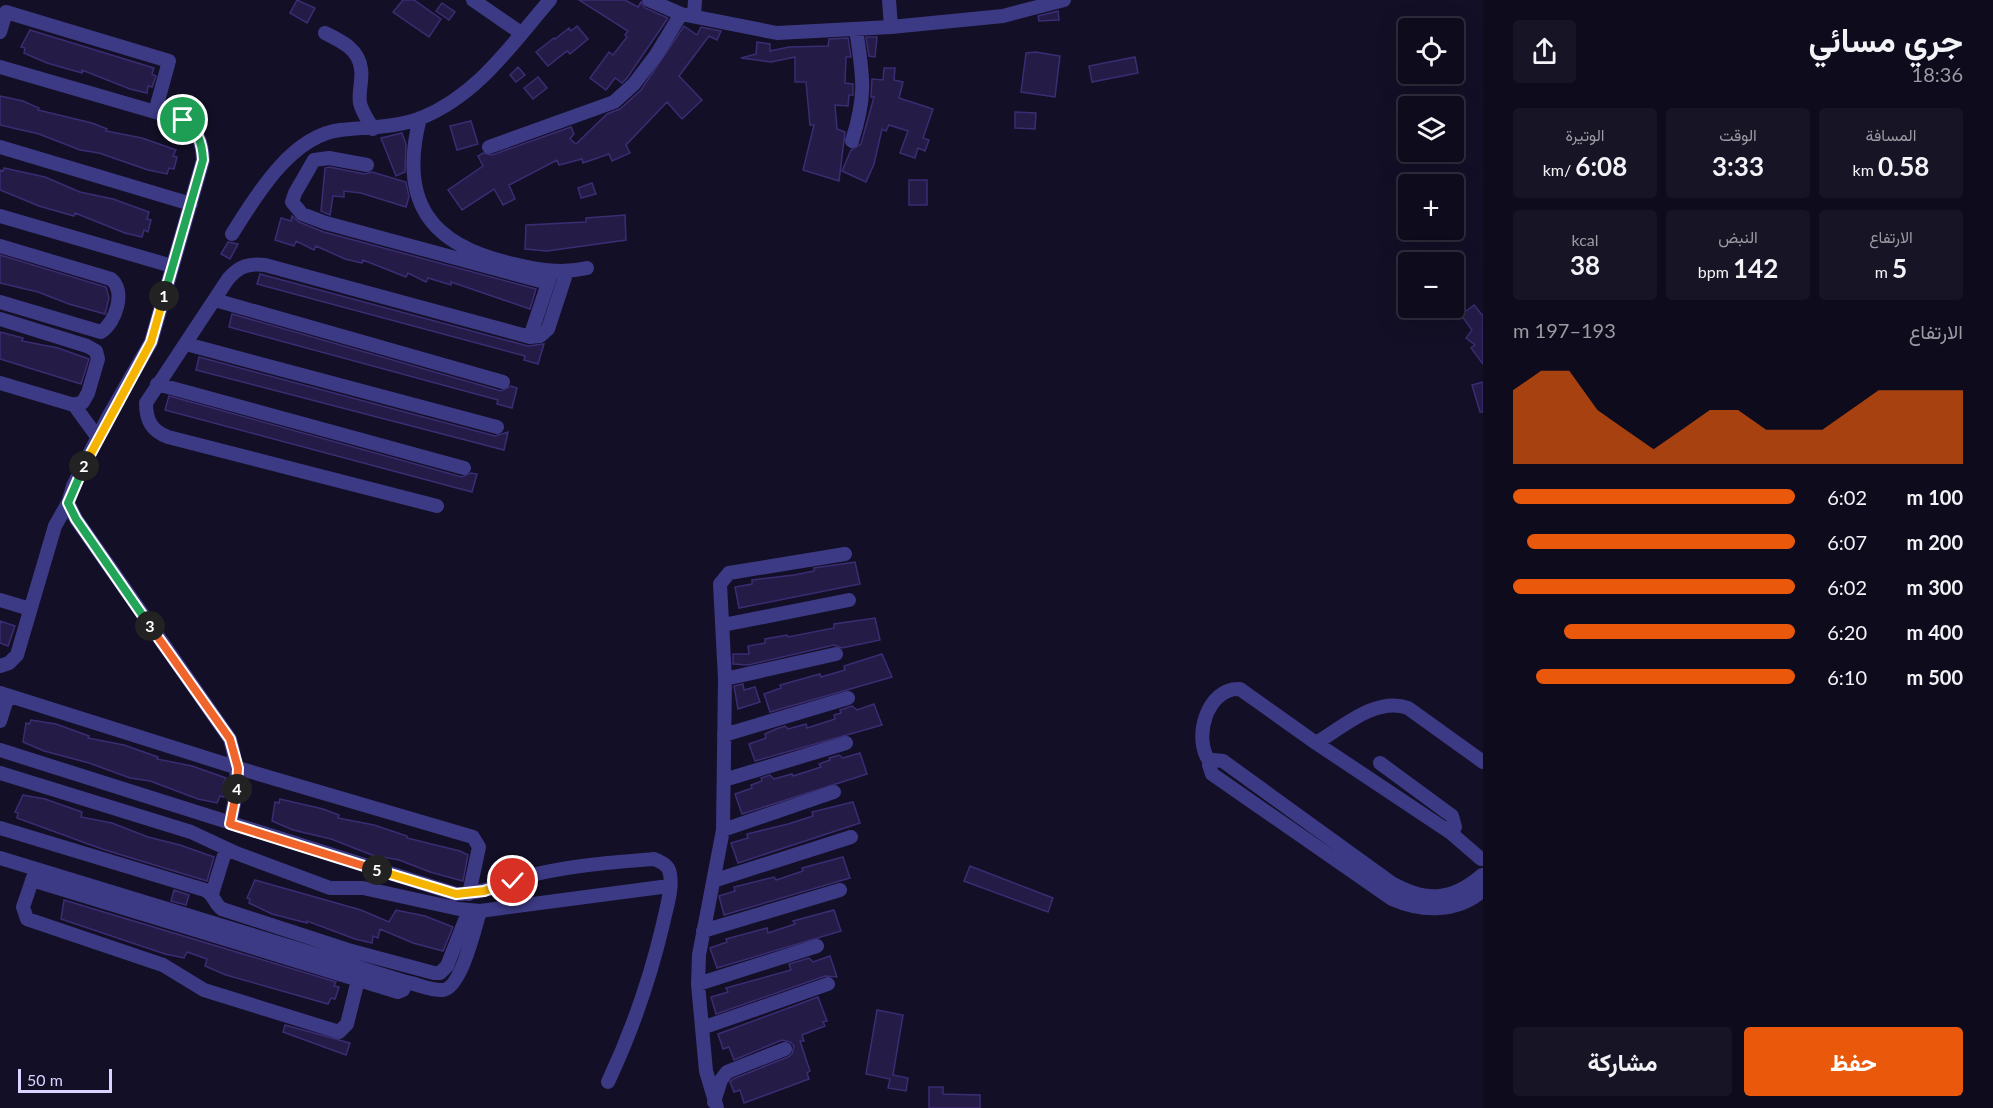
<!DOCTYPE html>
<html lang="ar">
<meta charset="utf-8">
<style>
:root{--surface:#0e0b1c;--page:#171425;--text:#f1f3f6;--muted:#9b9ba3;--line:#2e2b3b;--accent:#ea580c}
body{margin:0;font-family:Lato,Vazirmatn,sans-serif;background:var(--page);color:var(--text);direction:rtl;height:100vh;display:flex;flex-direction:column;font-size:22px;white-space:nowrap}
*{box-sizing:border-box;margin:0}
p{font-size:20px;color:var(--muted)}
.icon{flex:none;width:33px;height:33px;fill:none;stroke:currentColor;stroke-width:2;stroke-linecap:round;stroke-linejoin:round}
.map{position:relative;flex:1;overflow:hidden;direction:ltr}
.drawer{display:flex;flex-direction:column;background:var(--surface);width:510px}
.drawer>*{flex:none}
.tools{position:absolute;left:1398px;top:18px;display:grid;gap:12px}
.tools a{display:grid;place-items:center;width:66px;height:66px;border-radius:6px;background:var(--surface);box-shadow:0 6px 24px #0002,0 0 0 2px var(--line);font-size:30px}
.scale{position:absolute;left:18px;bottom:15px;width:94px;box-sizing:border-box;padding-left:6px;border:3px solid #d9d4ff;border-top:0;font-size:16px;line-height:21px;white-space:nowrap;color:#d9d4ff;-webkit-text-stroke:4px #130f26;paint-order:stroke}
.pin{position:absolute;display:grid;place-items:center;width:51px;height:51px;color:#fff;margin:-26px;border:3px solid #fff;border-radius:50%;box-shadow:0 2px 6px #0007}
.km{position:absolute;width:30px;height:30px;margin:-15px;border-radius:50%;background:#222;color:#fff;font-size:16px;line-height:30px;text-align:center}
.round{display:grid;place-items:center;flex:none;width:63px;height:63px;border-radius:6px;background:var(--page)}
.summary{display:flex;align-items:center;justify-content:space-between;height:102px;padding:0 30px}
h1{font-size:33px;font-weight:700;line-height:45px}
.stats{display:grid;grid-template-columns:repeat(3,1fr);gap:9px;height:102px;padding:6px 30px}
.stats div{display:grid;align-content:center;border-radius:6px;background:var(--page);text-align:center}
.stats b{font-size:26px;font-weight:700}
.stats small{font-size:16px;font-weight:400}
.stats p{font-size:16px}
.chart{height:168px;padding:12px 30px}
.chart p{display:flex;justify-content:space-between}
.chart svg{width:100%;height:108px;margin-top:6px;fill:var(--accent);opacity:.7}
.primary-button{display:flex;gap:12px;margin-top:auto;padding:12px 30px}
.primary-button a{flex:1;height:69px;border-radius:6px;background:var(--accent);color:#fff;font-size:24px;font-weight:700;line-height:69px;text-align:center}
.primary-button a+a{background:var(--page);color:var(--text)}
ul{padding:0 30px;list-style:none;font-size:20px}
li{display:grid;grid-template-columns:96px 72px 1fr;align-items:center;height:45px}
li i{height:15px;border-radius:8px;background:var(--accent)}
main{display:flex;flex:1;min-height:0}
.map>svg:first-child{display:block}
</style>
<main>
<section class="drawer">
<div class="summary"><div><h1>جري مسائي</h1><p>18:36</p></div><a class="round"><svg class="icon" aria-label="share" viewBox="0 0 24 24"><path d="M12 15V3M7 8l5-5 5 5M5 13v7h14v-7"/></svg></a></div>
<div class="stats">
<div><p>المسافة</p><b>0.58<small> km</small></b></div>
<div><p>الوقت</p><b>3:33</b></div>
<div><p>الوتيرة</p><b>6:08<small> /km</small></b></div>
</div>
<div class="stats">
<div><p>الارتفاع</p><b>5<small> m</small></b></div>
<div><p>النبض</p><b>142<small> bpm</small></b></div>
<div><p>kcal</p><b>38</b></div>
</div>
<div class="chart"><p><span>الارتفاع</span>193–197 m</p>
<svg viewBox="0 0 160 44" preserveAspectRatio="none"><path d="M0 44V14L10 6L20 6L30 22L40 30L50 38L60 30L70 22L80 22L90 30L100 30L110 30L120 22L130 14L140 14L150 14L160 14V44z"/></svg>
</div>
<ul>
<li><b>100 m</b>6:02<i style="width:100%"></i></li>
<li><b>200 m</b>6:07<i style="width:95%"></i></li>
<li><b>300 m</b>6:02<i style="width:100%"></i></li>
<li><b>400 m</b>6:20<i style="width:82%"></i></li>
<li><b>500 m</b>6:10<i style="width:92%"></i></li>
</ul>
<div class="primary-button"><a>حفظ</a><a>مشاركة</a></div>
</section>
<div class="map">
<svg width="1483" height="1108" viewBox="0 0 1483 1108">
<rect width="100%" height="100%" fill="#130f26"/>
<path fill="#241b47" stroke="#3b2d73" stroke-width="1.5" d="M 297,0 L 315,8 L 307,23 L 290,13 Z
M 403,0 L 414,0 L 441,19 L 429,37 L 393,12 Z
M 579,0 L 625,0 L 638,7 L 641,2 L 645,8 L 668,18 L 627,78 L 622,83 L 615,78 L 606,90 L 590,78 L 609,52 L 613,55 L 627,37 L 625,35 L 628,31 Z
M 442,3 L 455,12 L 449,20 L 436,11 Z
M 1058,11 L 1059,20 L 1039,21 L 1038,16 Z
M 577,26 L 588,39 L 570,54 L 567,51 L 548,66 L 536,52 L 554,38 L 555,39 L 569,28 L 571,31 Z
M 684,26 L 697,35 L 701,27 L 721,31 L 717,40 L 709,36 L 679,76 L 702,100 L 682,119 L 667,102 L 626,145 L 630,153 L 612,161 L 609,154 L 583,163 L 582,159 L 559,165 L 557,160 L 509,185 L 515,199 L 503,205 L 494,189 L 462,210 L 448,190 L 483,166 L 478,156 L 483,153 L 492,155 L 571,127 L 574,134 L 570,139 L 576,144 L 607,114 L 620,109 L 641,90 Z
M 30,30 L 154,68 L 152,74 L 156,76 L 152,87 L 148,86 L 147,93 L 130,89 L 82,70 L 82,73 L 47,63 L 24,53 L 25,48 L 21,47 Z
M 866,37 L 877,37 L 875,57 L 869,56 Z
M 848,38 L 851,57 L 846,57 L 845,83 L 853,84 L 853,95 L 849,95 L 848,106 L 835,105 L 837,129 L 845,132 L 839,181 L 803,170 L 814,125 L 810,125 L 806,82 L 795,82 L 795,57 L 771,62 L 741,58 L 756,54 L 757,42 L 770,44 L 770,51 L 789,47 L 828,46 L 829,39 Z
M 1036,52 L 1060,56 L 1055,97 L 1021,92 L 1026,53 Z
M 1135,57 L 1138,73 L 1092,82 L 1089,66 Z
M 518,67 L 525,75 L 516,82 L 510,75 Z
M 884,68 L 895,68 L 894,80 L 903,82 L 899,98 L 933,109 L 923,138 L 929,140 L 925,151 L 918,148 L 915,158 L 900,153 L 908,131 L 889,125 L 886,131 L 882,129 L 874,164 L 866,182 L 842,171 L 851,150 L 861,144 L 874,97 L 871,97 L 872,79 L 883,80 Z
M 538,77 L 547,88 L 533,99 L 524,88 Z
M 0,96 L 23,101 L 39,108 L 38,110 L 92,123 L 107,129 L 106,131 L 142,138 L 176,150 L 173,156 L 177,157 L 174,169 L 169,168 L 167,174 L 148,170 L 99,153 L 80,150 L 39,134 L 0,125 Z
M 1015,112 L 1036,113 L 1035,129 L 1015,128 Z
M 471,121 L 478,144 L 457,150 L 450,126 Z
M 402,133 L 406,144 L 405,172 L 396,176 L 381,138 Z
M 329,167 L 365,174 L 372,172 L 406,182 L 409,197 L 406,207 L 361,193 L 344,191 L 344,197 L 333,196 L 330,215 L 321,211 L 325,168 Z
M 4,168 L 45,177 L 80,192 L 113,199 L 149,212 L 147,219 L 151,220 L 148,232 L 144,230 L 142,237 L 125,233 L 75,213 L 74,216 L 39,206 L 0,190 L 0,170 L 3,171 Z
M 909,180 L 927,180 L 927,205 L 909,205 Z
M 592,183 L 596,194 L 581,198 L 578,188 Z
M 625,215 L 626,240 L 547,251 L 525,249 L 526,225 L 586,222 L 586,218 Z
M 292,216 L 299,222 L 324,232 L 536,289 L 530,309 L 451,282 L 451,285 L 428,278 L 426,282 L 408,273 L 406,277 L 363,260 L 362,263 L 345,259 L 316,246 L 314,250 L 296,241 L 294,246 L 275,240 L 281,218 L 291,221 Z
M 228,242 L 238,244 L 230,259 L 221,254 Z
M 0,255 L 106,287 L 109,298 L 105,314 L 69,304 L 38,292 L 0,283 Z
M 260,274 L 528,346 L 544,344 L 538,364 L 524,360 L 525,356 L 257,284 Z
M 1474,305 L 1483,316 L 1483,364 L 1471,348 L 1475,345 L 1466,338 L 1472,330 L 1461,315 Z
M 232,314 L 501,391 L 511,386 L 517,388 L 512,408 L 497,404 L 498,400 L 229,327 Z
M 0,332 L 23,338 L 22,341 L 58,348 L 89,359 L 81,384 L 0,359 Z
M 199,357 L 495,436 L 508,432 L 504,450 L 196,370 Z
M 1483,382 L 1483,412 L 1480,412 L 1472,385 Z
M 169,396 L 462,477 L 471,473 L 477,474 L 472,492 L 165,410 Z
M 855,562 L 860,584 L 739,608 L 735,587 L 752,584 L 752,580 L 794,575 L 814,571 L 814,568 Z
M 875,618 L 880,640 L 842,648 L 834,645 L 748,665 L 733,664 L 733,654 L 749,654 L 748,646 L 765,643 L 765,639 L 787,635 L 788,637 L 834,628 L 834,624 Z
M 0,621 L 15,626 L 8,646 L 0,643 Z
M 882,654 L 892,677 L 770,712 L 764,694 L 781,688 L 780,685 L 820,674 L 821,677 L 845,670 L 844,666 Z
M 743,684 L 744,690 L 755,687 L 760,702 L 738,709 L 734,686 Z
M 874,704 L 882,725 L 755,761 L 749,744 L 766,738 L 765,734 L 776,729 L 785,726 L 788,729 L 806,724 L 807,728 L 835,719 L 834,715 L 841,713 L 840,710 L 852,706 L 857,710 Z
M 31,720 L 56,724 L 89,736 L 88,738 L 124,745 L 158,757 L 157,759 L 192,766 L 226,778 L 223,784 L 227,787 L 224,797 L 220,796 L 217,803 L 198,799 L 150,781 L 130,778 L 89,763 L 44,751 L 23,742 L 26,723 L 29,724 Z
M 860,753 L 867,774 L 742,814 L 735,794 L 752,788 L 751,785 L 762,781 L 761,778 L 770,775 L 774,779 L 792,774 L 793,776 L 821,767 L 819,764 L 830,760 L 829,758 L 839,755 L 843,758 Z
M 23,795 L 45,799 L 82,812 L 81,817 L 112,823 L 148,837 L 180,845 L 214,857 L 207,881 L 102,849 L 17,818 L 18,813 L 15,812 Z
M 280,799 L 323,809 L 339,815 L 338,818 L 374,825 L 407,836 L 407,838 L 460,851 L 468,855 L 463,881 L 430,872 L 399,860 L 372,855 L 331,839 L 293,830 L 272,821 L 275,802 L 279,803 Z
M 853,802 L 860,823 L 738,863 L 731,843 L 748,838 L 747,834 L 788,824 L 813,816 L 812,812 Z
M 843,857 L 850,878 L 724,915 L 719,896 L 735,891 L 734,887 L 774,877 L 776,880 L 803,871 L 802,868 Z
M 970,866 L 1053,898 L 1048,912 L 964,881 Z
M 255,880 L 361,910 L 389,922 L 396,910 L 425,916 L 453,927 L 443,951 L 413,943 L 380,929 L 378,938 L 373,936 L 372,943 L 355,939 L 307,921 L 307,923 L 272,914 L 249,903 L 250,899 L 247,898 Z
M 174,890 L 189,895 L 186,905 L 171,901 Z
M 64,900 L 336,982 L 334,986 L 339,987 L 335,999 L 331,998 L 328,1004 L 226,975 L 205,966 L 207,959 L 187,952 L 184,958 L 165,954 L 61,919 Z
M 834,910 L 841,931 L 717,968 L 710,948 L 727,942 L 726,939 L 767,928 L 768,933 L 795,924 L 793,921 Z
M 830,956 L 837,977 L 825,976 L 716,1014 L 711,997 L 728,992 L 726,988 L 791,970 L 789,964 L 809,958 L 813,962 Z
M 818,997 L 827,1021 L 823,1022 L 825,1026 L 802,1035 L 804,1041 L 800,1041 L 810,1071 L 807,1073 L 809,1079 L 744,1103 L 740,1090 L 734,1092 L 730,1082 L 733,1079 L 788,1057 L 792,1054 L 794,1046 L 790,1042 L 782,1040 L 734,1060 L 729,1047 L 723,1049 L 718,1034 Z
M 877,1010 L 903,1015 L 893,1075 L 908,1078 L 906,1091 L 888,1088 L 890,1079 L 866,1074 Z
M 285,1025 L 350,1043 L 346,1055 L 283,1032 Z
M 929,1087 L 943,1087 L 943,1094 L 980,1095 L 980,1108 L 929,1108 Z"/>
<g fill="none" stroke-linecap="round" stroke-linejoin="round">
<path stroke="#3d3a85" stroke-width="14" d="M 473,0 L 521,33
M 649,0 L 681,14 L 777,33 L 891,27 L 1003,16 L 1064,0
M 889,0 L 891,27
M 694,16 L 695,0
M 0,32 L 6,12 L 169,61 L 155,112
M 325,33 C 341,41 359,49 361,69 C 363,80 358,91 360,103 C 362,112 368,120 373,129
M 0,67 L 183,120 C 198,132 202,141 203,160 L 151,342 L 108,417 L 73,486 L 68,503 L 76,519 L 230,739 C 240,775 238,788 230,823
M 420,118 C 398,203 431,246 514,264 C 539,270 562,274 587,268
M 852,141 C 867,94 863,77 856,29
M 0,147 L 191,204
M 489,147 L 614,102 L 634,84 L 656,55 L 681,14
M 367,165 L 329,158 L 314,160 L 295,193 L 292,202 L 302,214 L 326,223 L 548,283
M 0,216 L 172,266
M 232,234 C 256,196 291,136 340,130 C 366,127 395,128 421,118 C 478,95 511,45 550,0
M 0,246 L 111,279 C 126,291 116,322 101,332 L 0,302
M 215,300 L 503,382
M 0,319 L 87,346 L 96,351 L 98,359 L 88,393 L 83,402 L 74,405 L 0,383
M 530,337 L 550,277
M 186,344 L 497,427
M 157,384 L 464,468
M 74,405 L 98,438
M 437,506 L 168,437 C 152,431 146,421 146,403 L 228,279 C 239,266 249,263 265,265 L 530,337 L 540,336 L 548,329 L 567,271
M 0,600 L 30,609
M 723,625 L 849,600
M 0,666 L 9,663 L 17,655 L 55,526 L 68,503
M 725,679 L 836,654
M 0,693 L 238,768 L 473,837 L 479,847 L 469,894
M 0,721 L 8,696
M 724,735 L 848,698
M 1316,743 C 1342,728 1376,696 1408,708 L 1483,762
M 0,750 L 456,894 C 484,894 509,881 536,874 C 575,865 615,862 654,859 C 661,862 669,865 670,874 C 673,889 666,909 663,924 C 650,979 632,1031 608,1082
M 1210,762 C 1192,739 1207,687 1240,689 L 1316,743 L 1451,833 L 1481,859
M 1380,763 L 1452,816 L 1455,827 L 1451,833
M 0,773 L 191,832 L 236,853 L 330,888 L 363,888 L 459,909 L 480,911 L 669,886
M 724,780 L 846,743
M 0,828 L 205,890 C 215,895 214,904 222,909 L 348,950 L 434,973 L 440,973 L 447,966 L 469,910
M 723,830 L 834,792
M 0,858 L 406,982 C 417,984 432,991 443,990 C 461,988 475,928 480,911
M 36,869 L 23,907 L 27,919 L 163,965 L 204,990 L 339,1032 L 347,1024 L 358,980
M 1482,875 C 1451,902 1425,902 1390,882 L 1223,761 L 1213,760 L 1209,765 L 1212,774 L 1392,899 C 1422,912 1458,913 1483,890
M 32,880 L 398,992 L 403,990 L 406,982
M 716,880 L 851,837
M 212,894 L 226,849
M 703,931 L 840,890
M 698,984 L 817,946
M 702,1028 L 828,984
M 714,1102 L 721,1080 L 727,1072 L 785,1049
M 717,1108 L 706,1071 L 698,984 L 699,955 L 723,830 L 725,679 L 720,584 L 729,573 L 845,554"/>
</g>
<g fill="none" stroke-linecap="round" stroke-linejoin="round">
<g stroke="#fff" stroke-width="12">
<path id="split-1" d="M 164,296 L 203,160 C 202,141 198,132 183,120"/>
</g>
<g stroke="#fff" stroke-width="12">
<path id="split-2" d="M 84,466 L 151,342 L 164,296"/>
</g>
<g stroke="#fff" stroke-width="12">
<path id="split-3" d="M 84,466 L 68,503 L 76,519 L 150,626"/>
</g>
<g stroke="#fff" stroke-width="12">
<path id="split-4" d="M 150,626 L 230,739 L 238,768 L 237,789"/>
</g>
<g stroke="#fff" stroke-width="12">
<path id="split-5" d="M 237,789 L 230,824 L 377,870"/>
</g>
<g stroke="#fff" stroke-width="12">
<path id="split-6" d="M 377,870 L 456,894 L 484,891 L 513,881"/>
</g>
<use href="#split-1" stroke="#22a559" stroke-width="8"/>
<use href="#split-2" stroke="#f5b400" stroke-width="8"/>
<use href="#split-3" stroke="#22a559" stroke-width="8"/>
<use href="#split-4" stroke="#f0652b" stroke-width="8"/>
<use href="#split-5" stroke="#f0652b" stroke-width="8"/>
<use href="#split-6" stroke="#f5b400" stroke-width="8"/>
</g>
</svg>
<div class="tools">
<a><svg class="icon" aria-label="locate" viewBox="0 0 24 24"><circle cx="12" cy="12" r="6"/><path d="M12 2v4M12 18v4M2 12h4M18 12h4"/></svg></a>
<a><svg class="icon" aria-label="layers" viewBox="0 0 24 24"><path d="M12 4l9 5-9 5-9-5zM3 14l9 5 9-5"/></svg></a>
<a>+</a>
<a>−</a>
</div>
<div class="scale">50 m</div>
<div class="pin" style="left:183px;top:120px;background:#1e9e55"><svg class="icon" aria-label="arrive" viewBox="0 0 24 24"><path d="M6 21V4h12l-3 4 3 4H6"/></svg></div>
<div class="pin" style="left:513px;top:881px;background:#d93025"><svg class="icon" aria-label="check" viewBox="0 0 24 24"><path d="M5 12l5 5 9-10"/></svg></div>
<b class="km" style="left:164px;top:296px">1</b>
<b class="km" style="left:84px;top:466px">2</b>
<b class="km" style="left:150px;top:626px">3</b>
<b class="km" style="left:237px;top:789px">4</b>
<b class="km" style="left:377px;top:870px">5</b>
</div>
</main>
